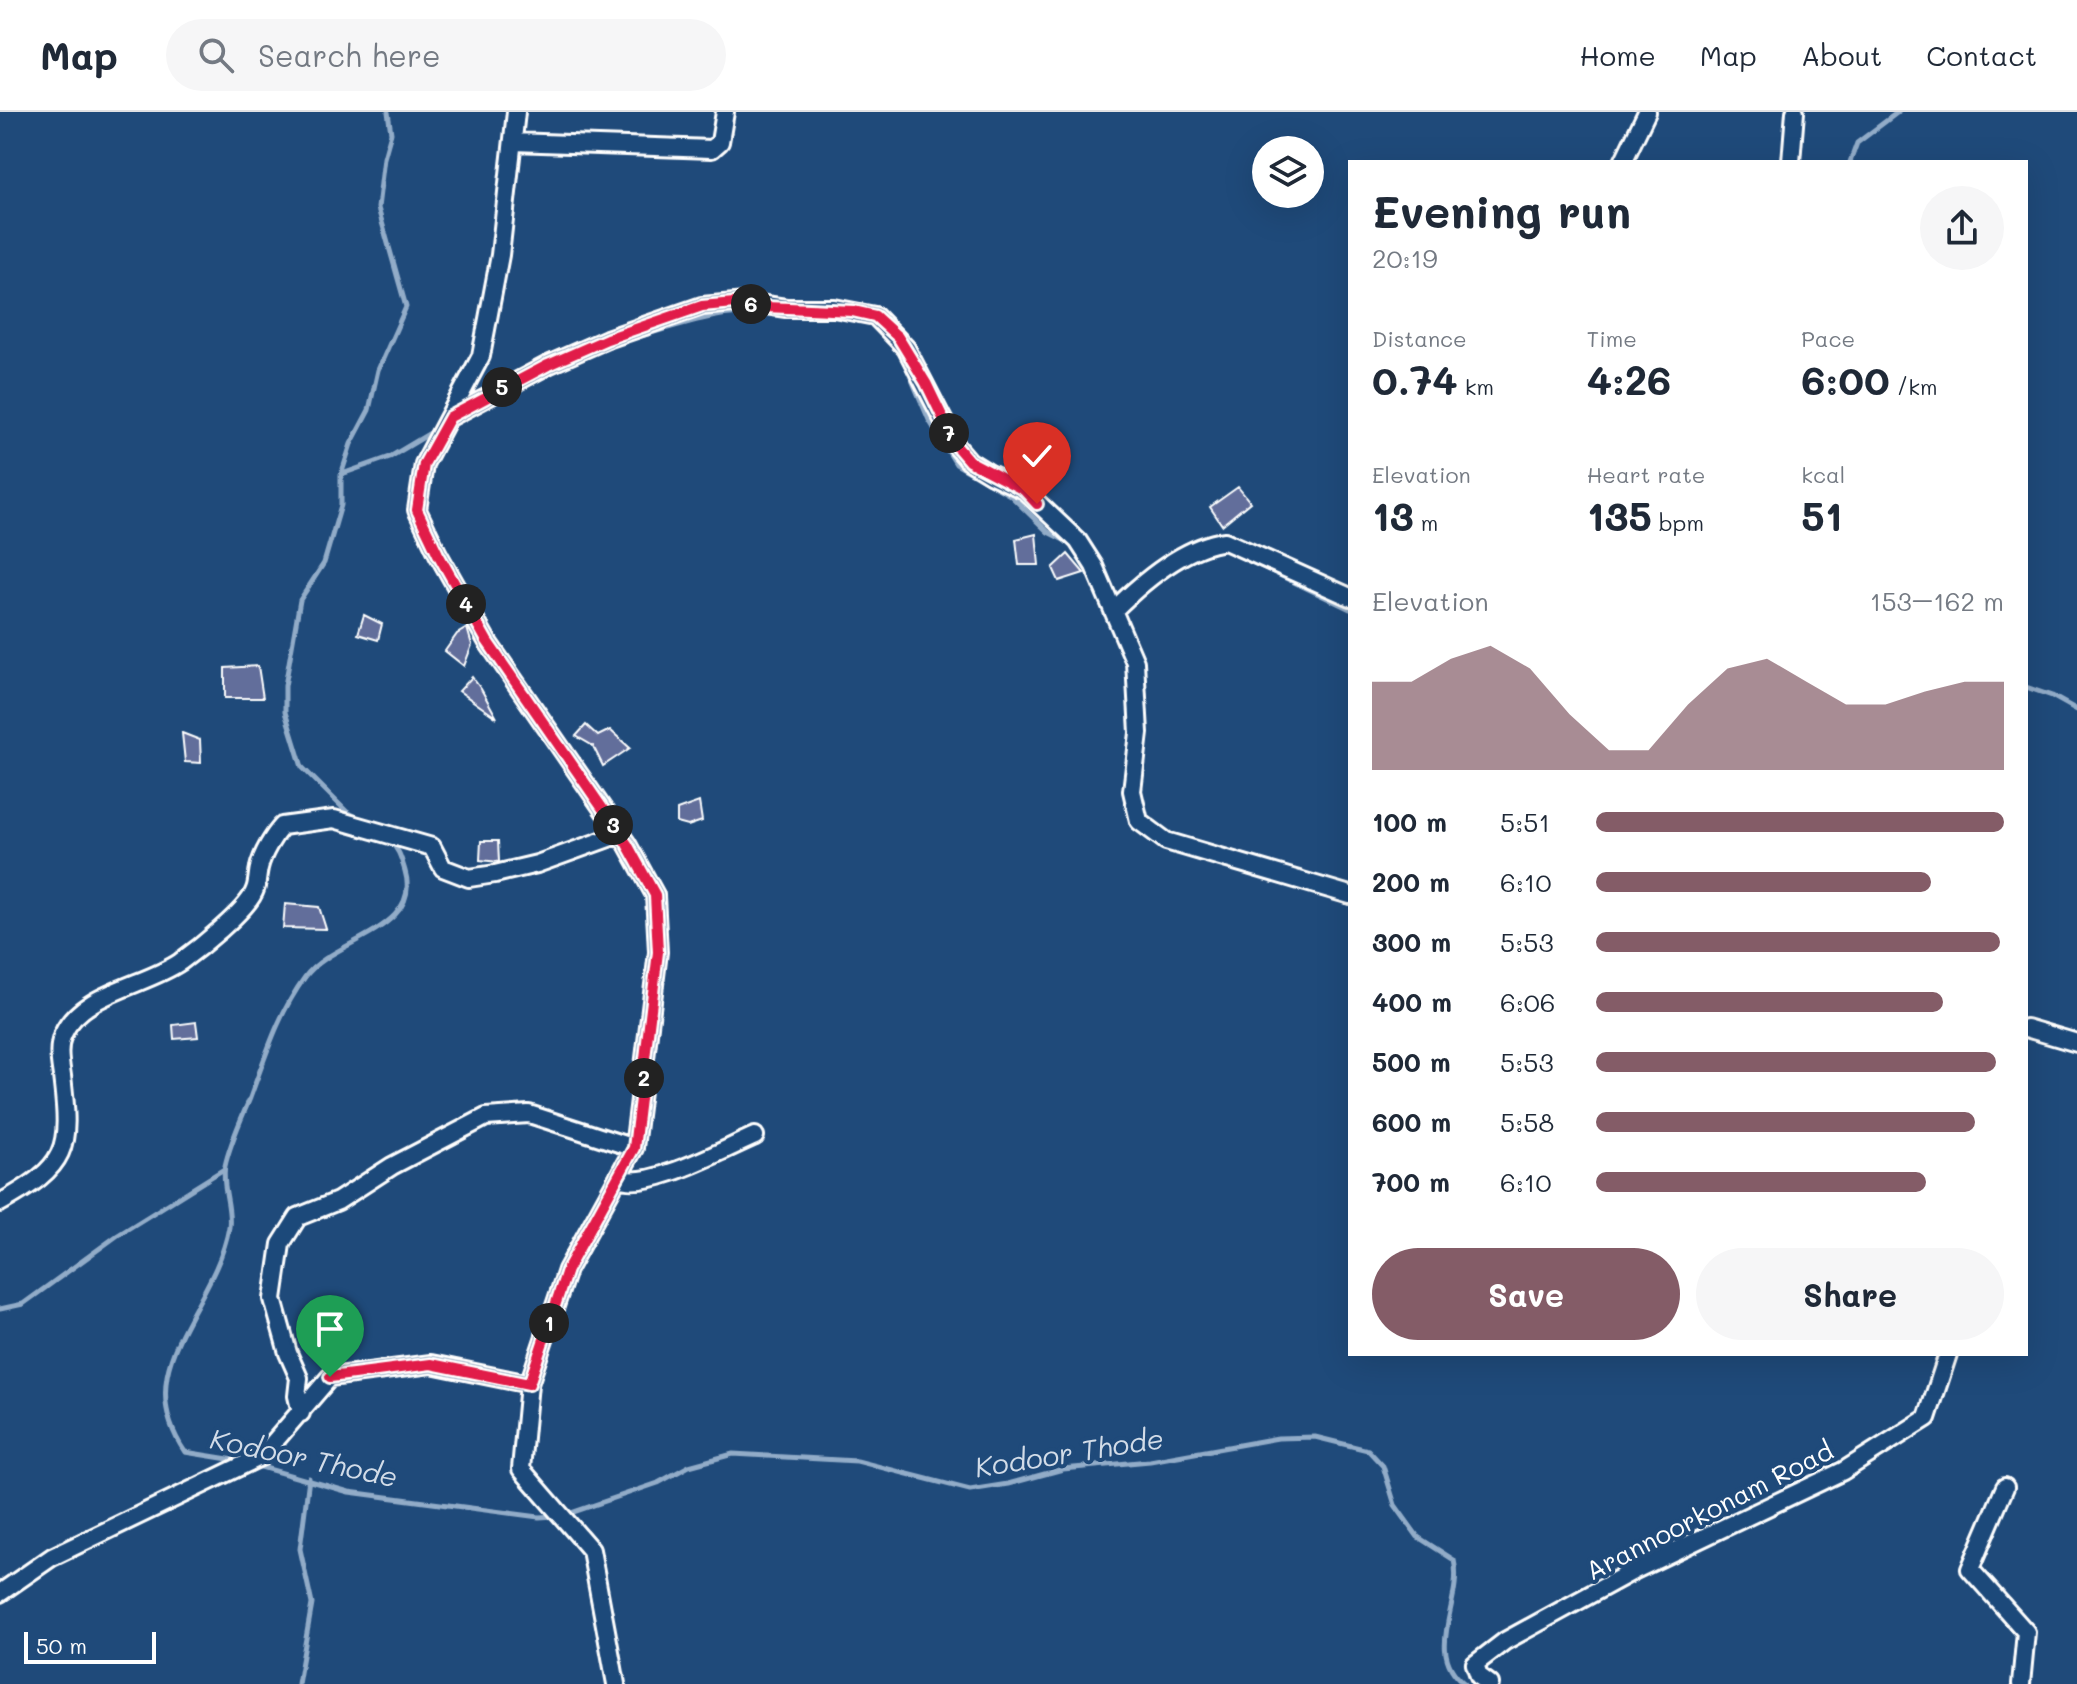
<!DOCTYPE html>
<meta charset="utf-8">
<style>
:root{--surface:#fff;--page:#f6f6f7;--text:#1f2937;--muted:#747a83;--line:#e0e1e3;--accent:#845c67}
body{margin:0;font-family:Mali,sans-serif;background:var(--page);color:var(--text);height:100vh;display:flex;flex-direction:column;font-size:30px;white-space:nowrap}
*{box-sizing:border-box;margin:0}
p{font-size:26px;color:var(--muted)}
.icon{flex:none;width:44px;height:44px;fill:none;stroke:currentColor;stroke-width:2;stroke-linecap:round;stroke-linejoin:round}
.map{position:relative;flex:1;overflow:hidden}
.side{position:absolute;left:1348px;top:48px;width:680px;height:1196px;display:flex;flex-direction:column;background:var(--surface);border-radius:0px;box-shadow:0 8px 32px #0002}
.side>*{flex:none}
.buttons{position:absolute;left:1252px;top:24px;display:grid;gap:16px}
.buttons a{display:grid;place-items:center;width:72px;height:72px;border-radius:50%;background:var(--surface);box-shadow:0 8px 32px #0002;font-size:40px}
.scale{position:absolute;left:24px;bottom:20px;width:132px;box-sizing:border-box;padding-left:8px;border:4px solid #fff;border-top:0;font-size:22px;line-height:28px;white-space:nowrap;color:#fff;-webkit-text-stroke:6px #1f4a7a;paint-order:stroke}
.pin{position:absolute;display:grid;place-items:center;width:68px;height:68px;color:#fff;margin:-82px -34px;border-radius:50% 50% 50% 0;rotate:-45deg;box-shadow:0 0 8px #0007}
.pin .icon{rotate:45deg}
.km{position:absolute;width:40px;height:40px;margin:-20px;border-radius:50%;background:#222;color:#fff;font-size:22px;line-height:40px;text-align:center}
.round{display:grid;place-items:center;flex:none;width:84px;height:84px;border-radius:42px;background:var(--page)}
.headline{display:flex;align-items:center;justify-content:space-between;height:136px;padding:0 24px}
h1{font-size:44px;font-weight:700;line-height:60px}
.metrics{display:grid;grid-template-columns:repeat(3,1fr);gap:12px;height:136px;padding:8px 24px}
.metrics div{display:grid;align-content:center}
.metrics b{font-size:40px;font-weight:700}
.metrics small{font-size:22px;font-weight:400}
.metrics p{font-size:22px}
.chart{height:224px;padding:16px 24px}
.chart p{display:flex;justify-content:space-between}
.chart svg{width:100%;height:144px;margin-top:8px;fill:var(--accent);opacity:.7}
.action{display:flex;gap:16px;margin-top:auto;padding:16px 24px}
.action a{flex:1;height:92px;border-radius:48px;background:var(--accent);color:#fff;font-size:32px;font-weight:700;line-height:92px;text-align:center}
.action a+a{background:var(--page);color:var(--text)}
ul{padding:0 24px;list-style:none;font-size:26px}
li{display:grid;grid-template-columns:128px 96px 1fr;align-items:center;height:60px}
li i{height:20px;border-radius:10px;background:var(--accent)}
header{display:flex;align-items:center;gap:48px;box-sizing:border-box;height:112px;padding:0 40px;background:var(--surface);border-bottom:2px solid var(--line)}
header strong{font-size:38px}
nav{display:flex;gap:44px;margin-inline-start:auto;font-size:28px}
.search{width:560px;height:72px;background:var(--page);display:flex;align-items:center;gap:20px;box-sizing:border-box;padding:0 28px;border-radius:44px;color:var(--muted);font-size:30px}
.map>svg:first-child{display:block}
</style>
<header>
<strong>Map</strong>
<div class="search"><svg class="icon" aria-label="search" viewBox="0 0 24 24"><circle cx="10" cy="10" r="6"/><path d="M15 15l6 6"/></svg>Search here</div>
<nav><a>Home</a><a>Map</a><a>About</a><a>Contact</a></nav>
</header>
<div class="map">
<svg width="2077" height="1572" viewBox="0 0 2077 1572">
<rect width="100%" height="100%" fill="#1f4a7a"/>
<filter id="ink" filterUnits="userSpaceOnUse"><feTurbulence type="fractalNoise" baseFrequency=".0125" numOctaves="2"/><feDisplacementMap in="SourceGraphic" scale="16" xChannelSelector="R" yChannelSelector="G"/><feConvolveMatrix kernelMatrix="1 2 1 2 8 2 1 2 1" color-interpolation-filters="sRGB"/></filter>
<g filter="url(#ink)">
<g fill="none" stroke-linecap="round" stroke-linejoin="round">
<path stroke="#92acc8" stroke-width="5" d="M 1850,50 L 1857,31 L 1898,0
M 786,203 L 839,204
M 630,227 C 678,214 720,196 772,202
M 904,249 L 929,308 L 956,352 L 1010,383 L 1048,420 L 1072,432
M 342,362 L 390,345 L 437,317
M 1246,447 L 1350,497
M 2026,575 L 2052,584 L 2077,598
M 362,708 L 347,700 L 302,655 L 285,600 L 285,574 L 300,488 L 324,451 L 341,393 L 341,363 L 351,332 L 369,298 L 378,258 L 406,195 L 378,96 L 384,46 L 391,21 L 388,0
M 0,1197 L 23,1192 L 118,1123 L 224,1057
M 241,1349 L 185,1340 C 127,1254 215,1196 229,1115 C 232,1095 221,1074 225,1054 C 230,1031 241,1008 250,986 C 266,943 278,902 305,865 C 332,827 423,819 405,759 C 401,746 399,737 389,728
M 254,1353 L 349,1380 L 539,1405 L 555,1404
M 565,1403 L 658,1371 L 689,1354 L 733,1342 L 857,1349 L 970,1378 L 1008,1372 L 1063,1357 L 1150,1349 L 1278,1326 L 1315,1325 L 1368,1338 L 1383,1354 L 1395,1393 L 1418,1425 L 1454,1448 C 1464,1490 1422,1539 1465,1572
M 298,1572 L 312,1492 L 300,1437 L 309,1366"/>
</g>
<path fill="#626e9b" stroke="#fff" stroke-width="2" d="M 1238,375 L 1250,390 L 1222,413 L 1210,395 Z
M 1036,422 L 1039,453 L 1019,453 L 1016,427 Z
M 1068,442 L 1084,461 L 1059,469 L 1053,456 Z
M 364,503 L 382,512 L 378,528 L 358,522 Z
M 467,516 L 472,533 L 464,554 L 445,539 L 457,522 Z
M 258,554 L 263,586 L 225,586 L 225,556 Z
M 472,565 L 481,577 L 497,606 L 459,579 Z
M 586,613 L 598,624 L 610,618 L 630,636 L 603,654 L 593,634 L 576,624 Z
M 182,621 L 200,628 L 201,651 L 185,650 Z
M 699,690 L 702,709 L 688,714 L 677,711 L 677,698 Z
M 481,729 L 498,729 L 499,750 L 480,748 Z
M 285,792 L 319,795 L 326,817 L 283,816 Z
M 196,910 L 198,925 L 174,927 L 173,913 Z"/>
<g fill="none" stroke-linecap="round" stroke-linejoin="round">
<g stroke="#fff" stroke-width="22">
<path id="minor" d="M 516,0 L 500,143 L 481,244 L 424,352 L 417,398 L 438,442 L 487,529 L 627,732 L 655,783 L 658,840 L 634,1036 L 567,1158 L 529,1272 L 521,1357 L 591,1438 L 616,1572
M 513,30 L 712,37 L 720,30 L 725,0
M 1623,50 L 1647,0
M 1791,50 L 1795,0
M 452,304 L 548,253 L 607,227 L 702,194 L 745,190 L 786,196 L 834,196 L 875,204 L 906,236 L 957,335 L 969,349 L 990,362 L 1024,378 L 1078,429 L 1094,454 L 1135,550 L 1139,621 L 1132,679 L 1139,709 L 1166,729 L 1350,783
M 1113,499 C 1142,470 1184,434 1225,429 L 1350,485
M 2026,916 L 2077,931
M 619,1066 C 648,1079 724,1037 755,1024
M 0,1091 C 68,1053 71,1038 62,964 C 60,950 57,936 63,922 C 81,881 145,874 180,850 C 198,837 246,799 254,780 C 258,772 257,764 259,756 C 262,742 273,724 282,714 L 334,707 L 432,735 L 443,756 L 469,766 L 495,762 L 537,752 L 620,722
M 301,1301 L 297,1284 L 299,1266 L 288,1241 L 273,1187 L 281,1132 L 298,1105 L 338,1089 L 392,1054 L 486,1005 L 529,1002 L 634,1036
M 2005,1375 L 1970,1457 L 2026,1520 L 2021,1572
M 0,1481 L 52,1445 L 262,1344 L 330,1265 L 431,1252 L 529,1272
M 1490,1572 L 1479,1564 L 1475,1552 L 1505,1529 L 1635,1458 L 1843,1359 L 1927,1306 L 1948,1242"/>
</g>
<use href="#minor" stroke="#1f4a7a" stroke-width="16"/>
</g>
</g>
<g fill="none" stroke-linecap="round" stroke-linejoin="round" filter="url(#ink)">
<g stroke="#fff" stroke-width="16">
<path id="route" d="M 330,1265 L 431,1252 L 529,1272 L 567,1158 L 634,1036 L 658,840 L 655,783 L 627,732 L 487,529 L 438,442 L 417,398 L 424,352 L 450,305 L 548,253 L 607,227 L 702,194 L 745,190 L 766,195 L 853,199 L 875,204 L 898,225 L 926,271 L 957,335 L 969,349 L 1024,378 L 1037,392"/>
</g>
<use href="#route" stroke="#e11d48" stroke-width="10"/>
</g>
<g text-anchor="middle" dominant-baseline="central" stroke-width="8" stroke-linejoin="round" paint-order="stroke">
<g font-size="26" fill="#fff" stroke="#1f4a7a">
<text transform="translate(1709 1398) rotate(-27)">Arannoorkonam Road</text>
</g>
<g font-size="28" font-style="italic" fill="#d2dce8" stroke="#1f4a7a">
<text transform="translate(1069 1340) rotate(-9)">Kodoor Thode</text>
<text transform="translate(304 1345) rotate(12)">Kodoor Thode</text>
</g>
</g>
</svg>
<div class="buttons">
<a><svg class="icon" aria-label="layers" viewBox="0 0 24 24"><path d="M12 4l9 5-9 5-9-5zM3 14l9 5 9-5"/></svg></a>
</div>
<div class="scale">50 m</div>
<div class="pin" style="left:330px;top:1265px;background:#1e9e55"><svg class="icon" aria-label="arrive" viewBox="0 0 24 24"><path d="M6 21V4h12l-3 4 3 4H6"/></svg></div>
<div class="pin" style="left:1037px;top:392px;background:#d93025"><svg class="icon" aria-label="check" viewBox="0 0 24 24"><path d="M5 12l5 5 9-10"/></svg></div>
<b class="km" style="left:549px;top:1211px">1</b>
<b class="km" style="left:644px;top:966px">2</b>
<b class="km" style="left:613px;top:713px">3</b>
<b class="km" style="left:466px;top:492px">4</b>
<b class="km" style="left:502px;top:275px">5</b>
<b class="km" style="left:751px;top:192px">6</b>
<b class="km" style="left:949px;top:321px">7</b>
<section class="side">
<div class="headline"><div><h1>Evening run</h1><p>20:19</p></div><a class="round"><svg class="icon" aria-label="share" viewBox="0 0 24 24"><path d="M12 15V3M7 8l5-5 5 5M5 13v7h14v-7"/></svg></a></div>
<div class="metrics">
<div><p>Distance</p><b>0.74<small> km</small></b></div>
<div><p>Time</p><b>4:26</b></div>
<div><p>Pace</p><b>6:00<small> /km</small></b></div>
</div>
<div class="metrics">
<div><p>Elevation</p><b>13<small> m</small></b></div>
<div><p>Heart rate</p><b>135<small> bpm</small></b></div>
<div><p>kcal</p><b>51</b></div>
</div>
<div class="chart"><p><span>Elevation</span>153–162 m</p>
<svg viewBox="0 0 160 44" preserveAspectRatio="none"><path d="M0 44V17L10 17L20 10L30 6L40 13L50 27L60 38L70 38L80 24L90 13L100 10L110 17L120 24L130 24L140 20L150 17L160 17V44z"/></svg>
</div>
<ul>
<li><b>100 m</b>5:51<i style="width:100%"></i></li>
<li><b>200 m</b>6:10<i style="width:82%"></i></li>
<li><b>300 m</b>5:53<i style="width:99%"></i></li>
<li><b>400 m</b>6:06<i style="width:85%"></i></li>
<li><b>500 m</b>5:53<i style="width:98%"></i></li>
<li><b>600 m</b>5:58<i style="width:93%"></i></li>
<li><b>700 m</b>6:10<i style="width:81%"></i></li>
</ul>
<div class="action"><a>Save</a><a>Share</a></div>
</section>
</div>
